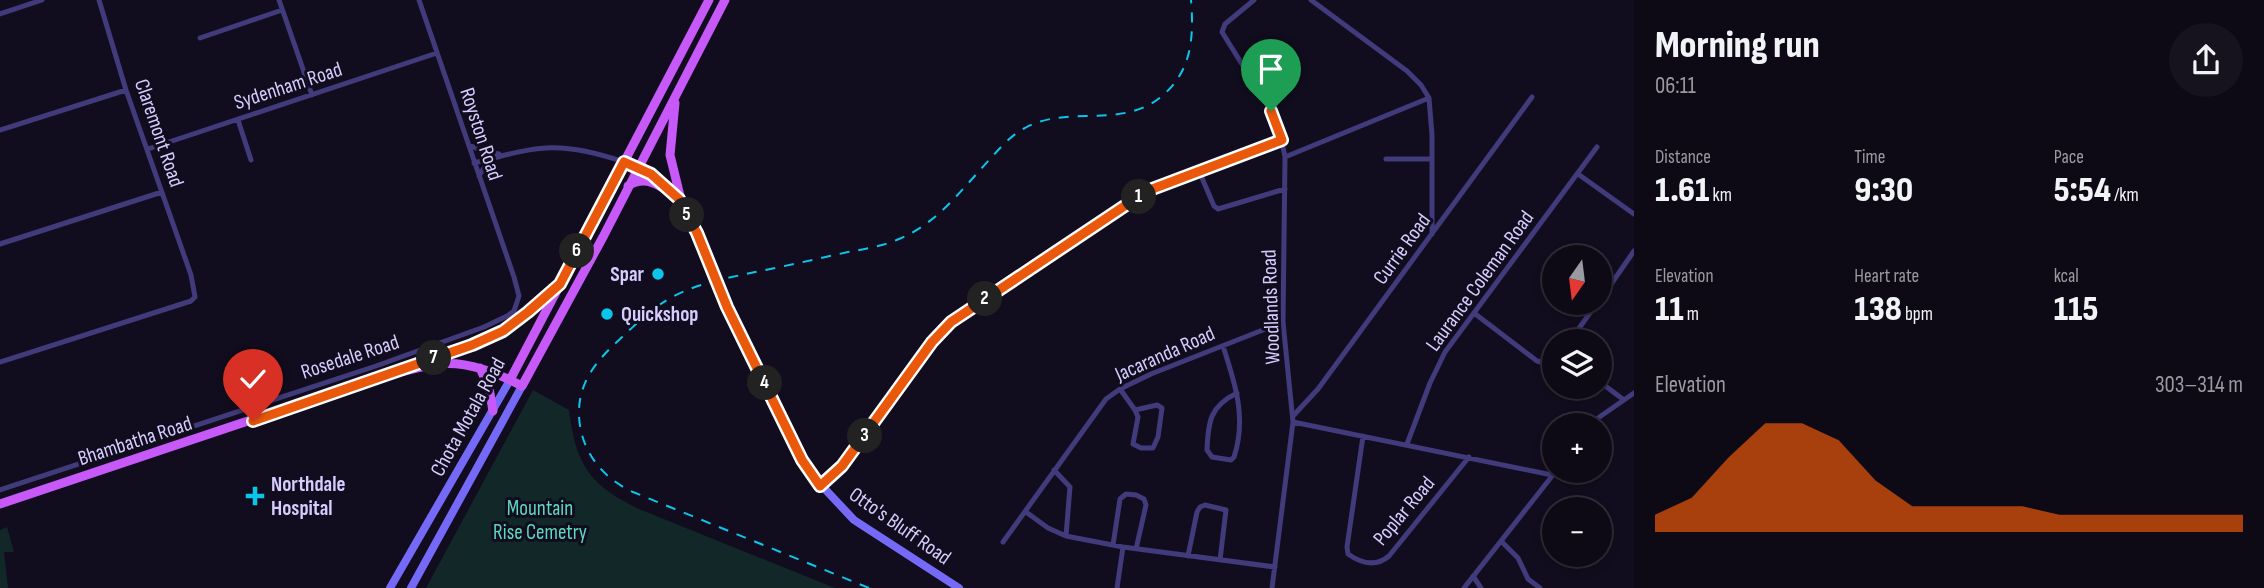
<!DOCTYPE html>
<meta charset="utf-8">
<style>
:root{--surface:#0d0a16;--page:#16131f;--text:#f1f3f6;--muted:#9a9aa1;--line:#2d2b35;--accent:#ea580c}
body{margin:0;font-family:"Sofia Sans Condensed",sans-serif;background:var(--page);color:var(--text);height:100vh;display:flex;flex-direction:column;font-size:26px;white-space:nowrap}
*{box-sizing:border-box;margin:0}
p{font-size:23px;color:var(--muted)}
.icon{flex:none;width:38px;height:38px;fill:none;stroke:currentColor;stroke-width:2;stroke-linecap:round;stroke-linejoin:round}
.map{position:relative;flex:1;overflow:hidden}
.drawer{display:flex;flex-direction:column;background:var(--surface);width:630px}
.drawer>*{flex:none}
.needle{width:46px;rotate:194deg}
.controls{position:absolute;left:1542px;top:245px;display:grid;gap:14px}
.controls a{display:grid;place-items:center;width:70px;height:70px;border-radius:50%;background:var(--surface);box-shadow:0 4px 10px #0003,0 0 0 2px var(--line);font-size:35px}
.pin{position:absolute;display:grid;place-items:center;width:60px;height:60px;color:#fff;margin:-72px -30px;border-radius:50% 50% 50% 0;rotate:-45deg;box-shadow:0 0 7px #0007}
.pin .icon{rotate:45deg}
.km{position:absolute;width:35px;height:35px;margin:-18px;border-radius:50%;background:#222;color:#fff;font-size:19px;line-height:35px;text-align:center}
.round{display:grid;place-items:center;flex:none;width:74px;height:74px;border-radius:37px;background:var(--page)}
.headline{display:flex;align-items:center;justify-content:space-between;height:119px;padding:0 21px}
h1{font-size:38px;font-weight:800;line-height:52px}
.figures{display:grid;grid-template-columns:repeat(3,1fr);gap:10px;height:119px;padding:7px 21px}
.figures div{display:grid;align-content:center}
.figures b{font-size:35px;font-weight:800}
.figures small{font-size:19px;font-weight:400}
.figures p{font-size:19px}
.chart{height:196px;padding:14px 21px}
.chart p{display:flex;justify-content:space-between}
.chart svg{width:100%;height:126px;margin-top:7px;fill:var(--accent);opacity:.7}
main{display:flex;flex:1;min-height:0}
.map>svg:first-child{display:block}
</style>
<main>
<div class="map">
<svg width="1634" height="588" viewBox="0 0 1634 588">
<rect width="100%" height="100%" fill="#110d1e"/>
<path fill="#112728" d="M 533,390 L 569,410 C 576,466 590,485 639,509 L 835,588 L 426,588 Z
M 7,527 L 14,552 L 4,552 L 8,588 L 0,588 L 0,530 Z"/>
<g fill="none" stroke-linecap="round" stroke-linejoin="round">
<path stroke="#413a7b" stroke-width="5" d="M 279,0 L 312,95
M 1254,0 L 1225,24 L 1222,32 L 1271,111 L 1279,128 L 1285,157 L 1283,322 L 1293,422 L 1272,588
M 1311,0 L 1407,71 L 1421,85 L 1429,98 L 1432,135 L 1432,234
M 0,14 L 42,0
M 200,38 L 282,10
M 238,120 L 251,160
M 0,130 L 126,90
M 469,145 L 483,151 L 499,154
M 148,149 L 437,53
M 1285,157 L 1429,98
M 1386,159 L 1432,159
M 474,163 C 539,146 559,140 624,162
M 1199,171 L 1214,206 L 1218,209 L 1285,189
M 1578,174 L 1634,214
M 479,176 L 490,158
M 0,244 L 162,192
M 1600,300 L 1634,251
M 1474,313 L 1537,361 L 1544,363 L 1554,360
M 1570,341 L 1597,303
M 1223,346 C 1235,383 1247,418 1234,457 L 1231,460 L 1212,457 L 1207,450 C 1208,422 1210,406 1237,393
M 0,362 L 191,301 L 195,297 L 191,275 L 126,90 L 99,0
M 1600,382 L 1624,400
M 1120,389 L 1135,410 L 1157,405 L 1162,408 L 1158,437 L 1153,448 L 1141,448 L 1133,444 L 1138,417 L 1135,410
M 1293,416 L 1318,389 L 1532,97
M 1293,422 L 1552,475
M 1588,425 L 1634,393
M 1363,436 L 1347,547 L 1348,554 C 1362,564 1376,567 1389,556 L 1469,457
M 1407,444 L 1430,383 L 1445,352 L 1597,147
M 1054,470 L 1070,487 L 1066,536
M 820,486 L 842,466 L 932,342 L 951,322 L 1148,191 L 1282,140
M 0,490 L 376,366 L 484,327 L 507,316 L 514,311 L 519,296 L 514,277 L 419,0
M 1026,512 L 1048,528 L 1066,536 L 1123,547 L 1275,567
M 1501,541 L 1518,558 L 1528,579 L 1540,588
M 1003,542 L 1106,399 L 1120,389 L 1151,374 L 1283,322
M 1113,545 L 1120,499 L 1126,494 L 1136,495 L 1144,499 L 1146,505 L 1136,549
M 1188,556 L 1197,512 L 1200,507 L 1205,505 L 1226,510 L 1220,560
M 1473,576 L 1481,588
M 1117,588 L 1123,547
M 1464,588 L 1556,471"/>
<path stroke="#7569f8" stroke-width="8" d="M 624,162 L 651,174 L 668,187
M 679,199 L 697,234 L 727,307 L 808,471 L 854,520 L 959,588
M 390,588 L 510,380
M 411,588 L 522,386"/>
<path stroke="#c659f7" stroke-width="9" d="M 675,103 L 670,155 L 682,204
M 628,186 C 647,173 663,188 679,199
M 420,363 C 447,353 477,345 502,331 C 521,320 537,304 553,290
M 480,368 L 489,388 L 493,411
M 510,380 L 709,0
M 0,504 L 385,375 C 403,372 421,366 439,364 C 468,361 497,373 522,386 L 603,237 L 725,0"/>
<path stroke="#0bc6ea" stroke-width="2" stroke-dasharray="10 9" stroke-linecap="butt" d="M 869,588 L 633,492 C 602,478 580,450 579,415 C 578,382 597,360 620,339 C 637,323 653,307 674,296 C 699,283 728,278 755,272 C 786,266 817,259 848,252 C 865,249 883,246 899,239 C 938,223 962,189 990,159 C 1000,148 1011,135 1025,128 C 1068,104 1122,130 1162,96 C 1192,71 1194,37 1191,0"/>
</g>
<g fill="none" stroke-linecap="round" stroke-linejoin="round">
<g stroke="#fff" stroke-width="14">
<path id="route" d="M 253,421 L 472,345 L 503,331 L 528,312 L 560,284 L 624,162 L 651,174 L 679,199 L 697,233 L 727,307 L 802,460 L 820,486 L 842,466 L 932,342 L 951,322 L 1147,191 L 1282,140 L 1271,111"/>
</g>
<use href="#route" stroke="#ea580c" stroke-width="9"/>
</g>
<g fill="#0bc6ea" stroke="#110d1e" stroke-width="2.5">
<circle cx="658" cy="274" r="7"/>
<circle cx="607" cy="314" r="7"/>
<path d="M251.5 485.5h7v7h7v7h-7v7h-7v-7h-7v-7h7z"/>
</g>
<g text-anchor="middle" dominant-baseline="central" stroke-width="6" stroke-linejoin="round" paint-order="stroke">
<g font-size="21" fill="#d5cdfd" stroke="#110d1e">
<text transform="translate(288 86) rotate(-18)">Sydenham Road</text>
<text transform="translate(159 133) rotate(71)">Claremont Road</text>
<text transform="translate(481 134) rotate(72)">Royston Road</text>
<text transform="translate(1402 249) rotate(-54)">Currie Road</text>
<text transform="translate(1480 281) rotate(-54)">Laurance Coleman Road</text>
<text transform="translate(1271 307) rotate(-92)">Woodlands Road</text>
<text transform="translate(1165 354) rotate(-24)">Jacaranda Road</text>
<text transform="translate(350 357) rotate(-18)">Rosedale Road</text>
<text transform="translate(468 417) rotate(-61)">Chota Motala Road</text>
<text transform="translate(135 441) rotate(-18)">Bhambatha Road</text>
<text transform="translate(1404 511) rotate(-50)">Poplar Road</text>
<text transform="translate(900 526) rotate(35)">Otto's Bluff Road</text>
</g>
<g font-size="21" font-weight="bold" fill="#d5cdfd" stroke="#110d1e" text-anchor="start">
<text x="644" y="274" text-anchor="end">Spar</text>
<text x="621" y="314">Quickshop</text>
<text x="271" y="484">Northdale<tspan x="271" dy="24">Hospital</tspan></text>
</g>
<g font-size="21" fill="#5dd8c1" stroke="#110d1e">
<text x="540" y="508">Mountain<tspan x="540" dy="24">Rise Cemetry</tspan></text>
</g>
</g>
</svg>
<div class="controls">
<a><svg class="needle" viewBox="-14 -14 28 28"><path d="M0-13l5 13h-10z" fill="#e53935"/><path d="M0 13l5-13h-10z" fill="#9a9aa1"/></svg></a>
<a><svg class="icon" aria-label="layers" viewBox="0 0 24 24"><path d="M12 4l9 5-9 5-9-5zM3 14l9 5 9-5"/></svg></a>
<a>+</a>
<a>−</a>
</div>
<div class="pin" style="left:1271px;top:111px;background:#1e9e55"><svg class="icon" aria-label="arrive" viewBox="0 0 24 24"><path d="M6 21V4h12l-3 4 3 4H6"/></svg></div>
<div class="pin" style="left:253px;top:421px;background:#d93025"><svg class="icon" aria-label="check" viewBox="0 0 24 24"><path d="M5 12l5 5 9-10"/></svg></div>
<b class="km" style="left:1139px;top:197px">1</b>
<b class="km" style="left:985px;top:299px">2</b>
<b class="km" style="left:865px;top:436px">3</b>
<b class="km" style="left:765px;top:383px">4</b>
<b class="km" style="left:687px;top:215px">5</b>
<b class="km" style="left:577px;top:251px">6</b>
<b class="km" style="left:434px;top:358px">7</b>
</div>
<section class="drawer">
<div class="headline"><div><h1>Morning run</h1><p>06:11</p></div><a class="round"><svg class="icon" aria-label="share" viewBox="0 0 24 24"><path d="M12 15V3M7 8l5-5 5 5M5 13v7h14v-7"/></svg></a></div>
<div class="figures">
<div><p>Distance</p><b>1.61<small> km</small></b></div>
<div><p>Time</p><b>9:30</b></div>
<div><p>Pace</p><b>5:54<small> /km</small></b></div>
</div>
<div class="figures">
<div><p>Elevation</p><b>11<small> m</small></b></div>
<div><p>Heart rate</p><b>138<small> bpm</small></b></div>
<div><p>kcal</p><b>115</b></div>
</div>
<div class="chart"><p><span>Elevation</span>303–314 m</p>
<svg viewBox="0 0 160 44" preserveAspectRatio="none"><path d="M0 44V38L10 32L20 18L30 6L40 6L50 12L60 26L70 35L80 35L90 35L100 35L110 38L120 38L130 38L140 38L150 38L160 38V44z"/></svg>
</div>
</section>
</main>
